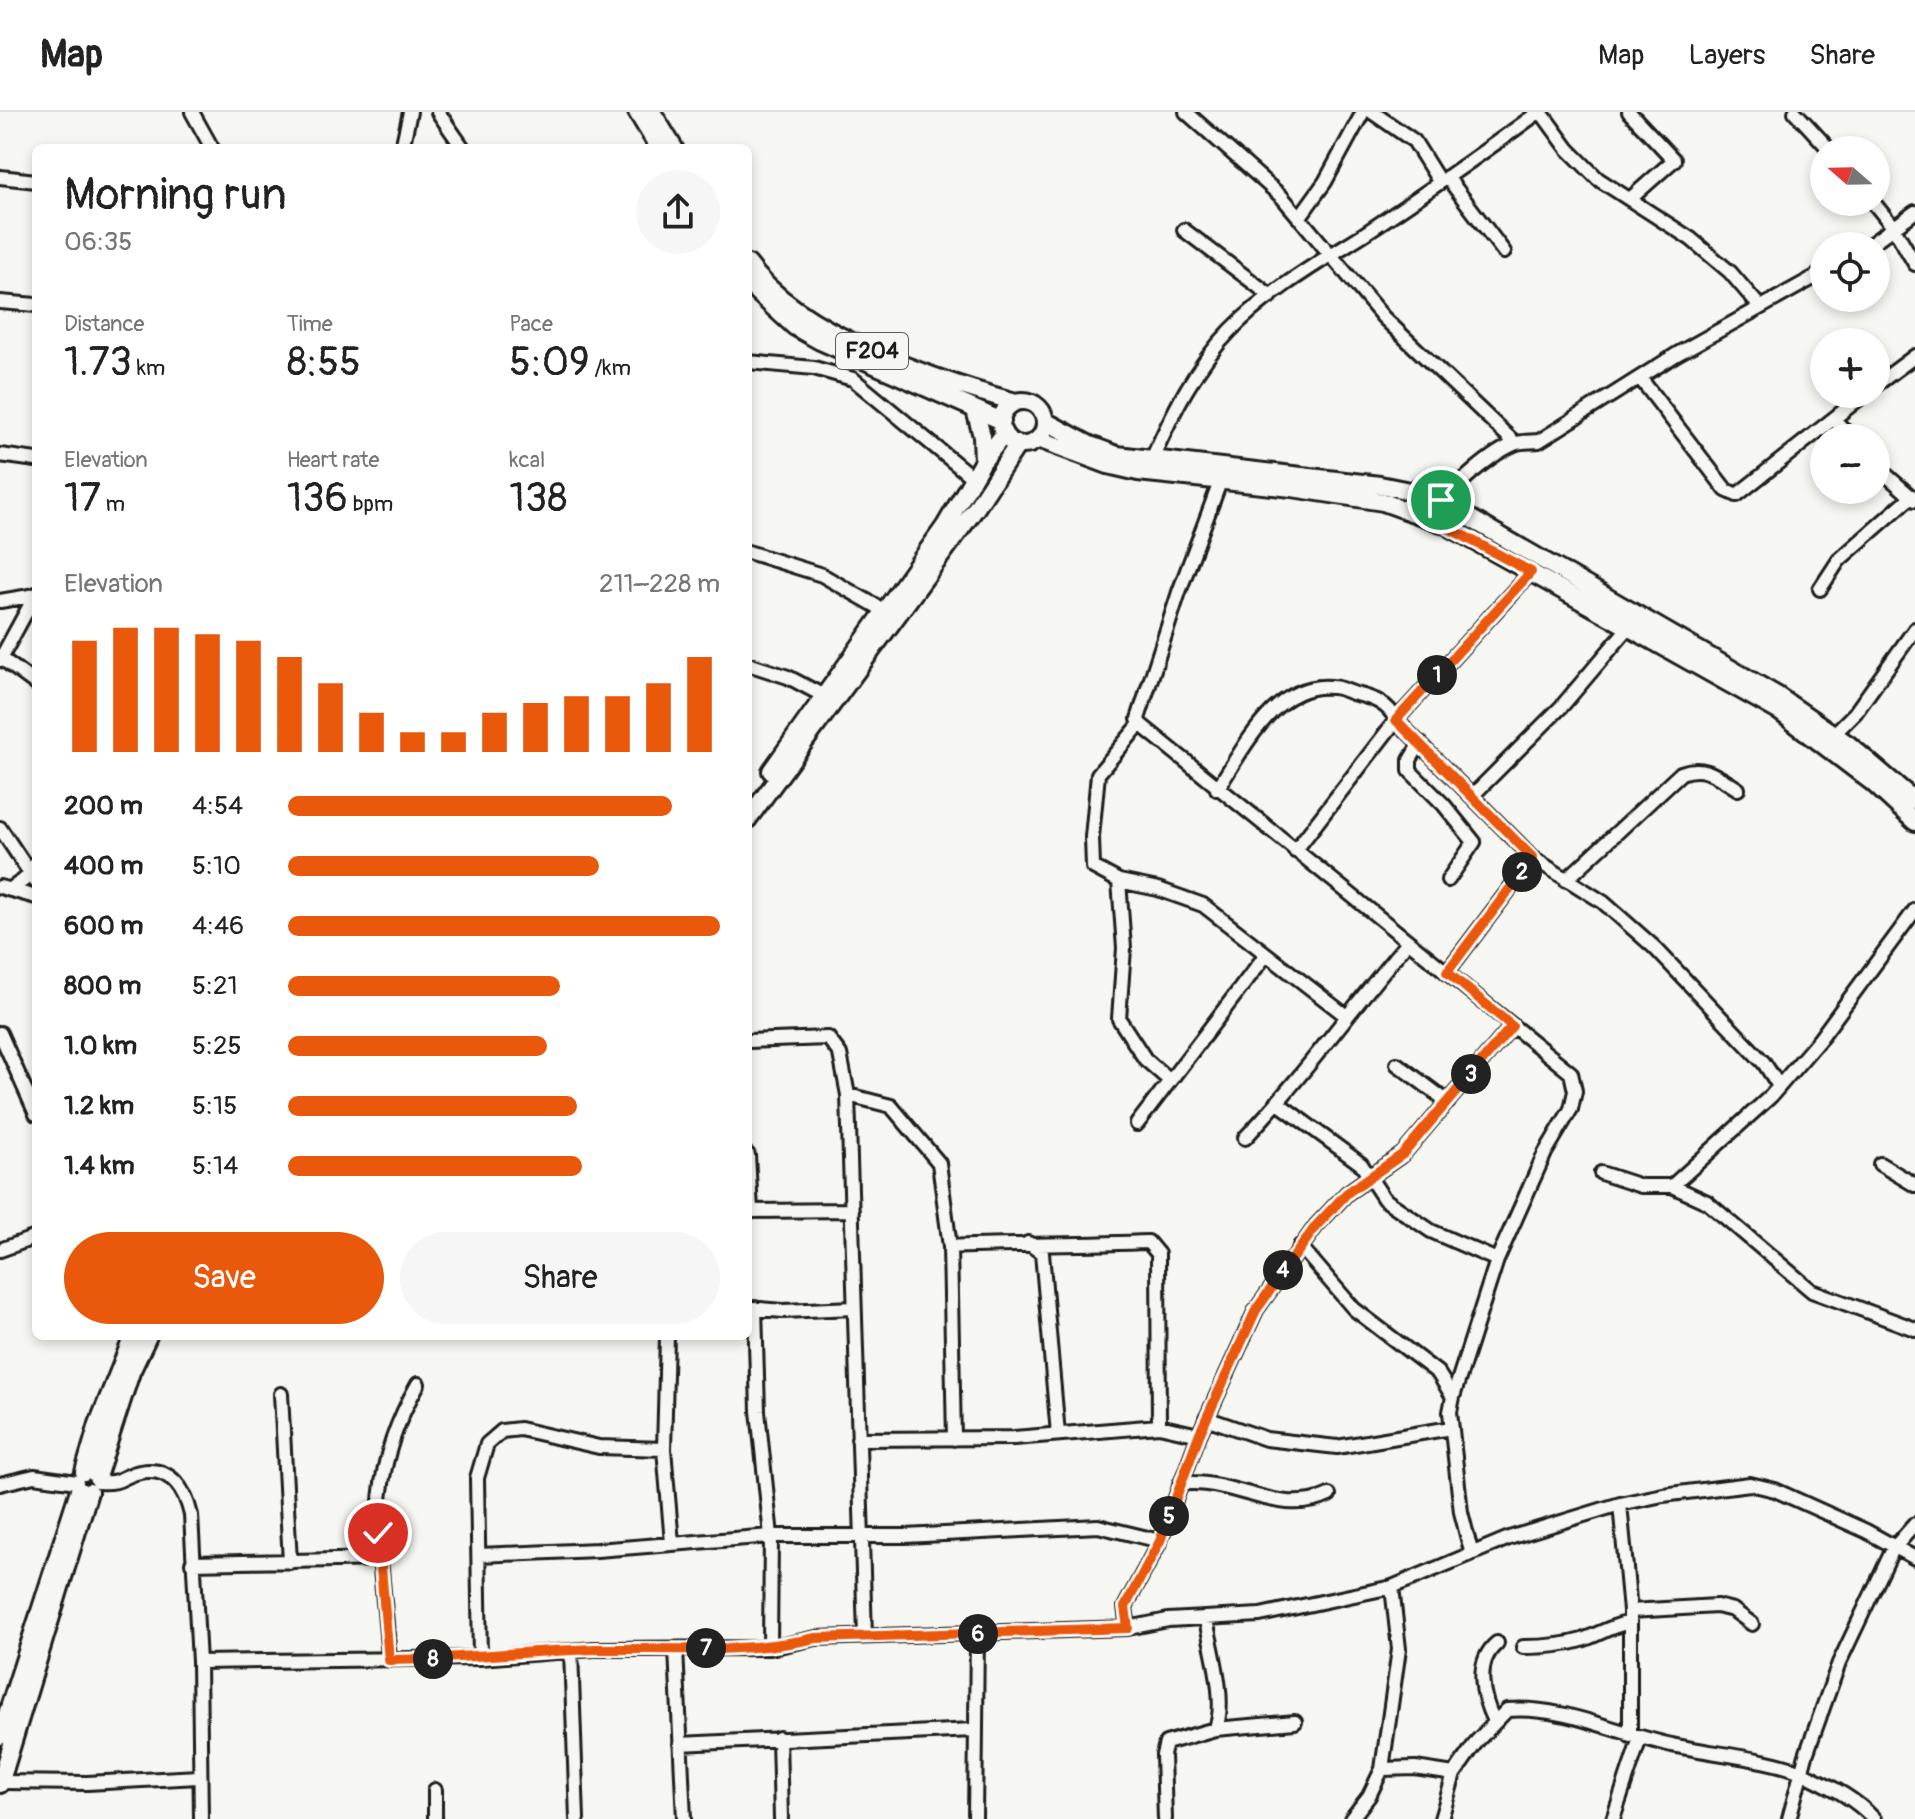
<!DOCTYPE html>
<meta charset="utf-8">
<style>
:root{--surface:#fff;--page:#f6f6f6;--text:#222;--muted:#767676;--line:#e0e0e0;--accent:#ea580c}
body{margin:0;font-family:Pangolin,sans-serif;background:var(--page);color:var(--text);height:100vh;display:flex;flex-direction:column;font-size:30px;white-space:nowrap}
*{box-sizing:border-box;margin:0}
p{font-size:26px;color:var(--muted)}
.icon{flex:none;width:44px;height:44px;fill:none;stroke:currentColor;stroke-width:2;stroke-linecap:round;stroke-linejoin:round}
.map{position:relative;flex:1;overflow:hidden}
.side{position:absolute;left:32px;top:32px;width:720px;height:1196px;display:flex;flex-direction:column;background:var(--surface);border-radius:12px;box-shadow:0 4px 12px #0003}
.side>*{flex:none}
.needle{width:52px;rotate:290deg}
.tools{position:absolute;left:1810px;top:24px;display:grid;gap:16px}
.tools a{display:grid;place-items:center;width:80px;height:80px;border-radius:50%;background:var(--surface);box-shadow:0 4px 12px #0003;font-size:40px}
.pin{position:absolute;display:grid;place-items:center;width:68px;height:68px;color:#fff;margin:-34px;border:4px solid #fff;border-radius:50%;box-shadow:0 2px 8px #0007}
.km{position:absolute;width:40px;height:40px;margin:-20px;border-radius:50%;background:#222;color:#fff;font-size:22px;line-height:40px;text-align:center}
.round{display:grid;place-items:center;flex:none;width:84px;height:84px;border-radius:42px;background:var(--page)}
.overview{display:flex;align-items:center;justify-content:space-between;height:136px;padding:0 32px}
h1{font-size:44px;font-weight:600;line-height:60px}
.stats{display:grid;grid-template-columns:repeat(3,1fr);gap:12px;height:136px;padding:8px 32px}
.stats div{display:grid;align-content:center}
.stats b{font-size:40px;font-weight:600}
.stats small{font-size:22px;font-weight:400}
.stats p{font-size:22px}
.chart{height:224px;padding:16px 32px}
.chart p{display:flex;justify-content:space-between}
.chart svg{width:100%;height:144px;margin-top:8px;stroke:var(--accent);stroke-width:6}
.action{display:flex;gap:16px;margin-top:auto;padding:16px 32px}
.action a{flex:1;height:92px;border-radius:48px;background:var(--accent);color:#fff;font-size:32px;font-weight:600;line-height:92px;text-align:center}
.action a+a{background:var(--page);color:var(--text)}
ul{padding:0 32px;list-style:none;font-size:26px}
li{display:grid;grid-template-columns:128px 96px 1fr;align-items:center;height:60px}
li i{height:20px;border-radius:10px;background:var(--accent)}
header{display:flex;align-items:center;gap:48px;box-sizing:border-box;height:112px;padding:0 40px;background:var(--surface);border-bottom:2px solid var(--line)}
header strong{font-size:38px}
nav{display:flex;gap:44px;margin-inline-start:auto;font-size:28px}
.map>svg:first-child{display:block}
</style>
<header>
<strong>Map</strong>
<nav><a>Map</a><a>Layers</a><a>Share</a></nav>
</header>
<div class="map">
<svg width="1915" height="1707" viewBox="0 0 1915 1707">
<rect width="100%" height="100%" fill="#f6f6f2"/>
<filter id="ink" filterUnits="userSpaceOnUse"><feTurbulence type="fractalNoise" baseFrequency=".0125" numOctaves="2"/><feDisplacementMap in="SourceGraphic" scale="16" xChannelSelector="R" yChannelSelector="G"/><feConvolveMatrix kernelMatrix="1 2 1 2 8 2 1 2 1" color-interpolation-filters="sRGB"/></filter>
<g filter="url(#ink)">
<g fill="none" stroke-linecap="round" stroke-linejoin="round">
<g stroke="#1c1c1c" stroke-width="18">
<path id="minor" d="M 192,0 L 212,36
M 438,0 L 463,36
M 1186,0 L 1282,85 L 1383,205 L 1515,331
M 1372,0 L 1414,29 L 1439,69
M 1541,0 L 1568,37 L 1598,67 L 1691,127 L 1730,160 L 1760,195
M 1629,0 L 1674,48 L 1630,87
M 1795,0 L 1830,38
M 402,36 L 410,0
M 0,65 L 36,69
M 1447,65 L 1504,140
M 1873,90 L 1894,116 L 1915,152
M 1299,106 L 1325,70 L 1363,0
M 1184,118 L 1271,184
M 1868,134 L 1915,100
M 0,190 L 36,193
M 748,250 L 814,256 L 853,267 L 973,366
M 1640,266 L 1726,378 L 1737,383 L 1865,282
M 1876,273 L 1915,244
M 1834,307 L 1851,326
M 0,343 L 36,348
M 1152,347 C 1172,302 1196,253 1231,218 C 1269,179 1318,151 1364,122 C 1423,83 1481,42 1539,0
M 1876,354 L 1915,388
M 1220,370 L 1179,480 L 1138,607 L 1140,612 L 1571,961 L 1575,979 L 1571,997 L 1545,1041 L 1497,1148 L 1453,1285 L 1450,1300 L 1461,1400 L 1471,1439
M 1432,407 C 1444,382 1487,344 1514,332 C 1521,329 1531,330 1539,329 L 1677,242 L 1824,160
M 748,440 L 822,463 L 885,499
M 1820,477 L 1839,448 L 1912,384
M 0,489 L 36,483
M 1,546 L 36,572
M 0,548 L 36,482
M 748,552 L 788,565 L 824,584
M 1140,612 L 1098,662 L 1092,725 L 1093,755 L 1119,769 L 1158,777 L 1203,793 L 1345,903
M 1834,622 L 1855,601 L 1915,517
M 1420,631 L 1410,648 L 1410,659 L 1444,693 L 1474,730 L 1448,768
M 1217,677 C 1244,637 1275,569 1332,575 C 1340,575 1348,580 1356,582 C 1373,586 1388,591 1396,608 L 1533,746 L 1603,790 L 1655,836 L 1764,951 L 1779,974
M 1473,683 L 1562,594 L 1629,515
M 0,716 L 36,770
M 1295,739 L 1396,608 L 1531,460
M 1566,768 L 1681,661 C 1704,652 1718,665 1738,677
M 1119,769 L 1124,836 L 1119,907 L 1145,947 L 1169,968
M 0,775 L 36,785
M 12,776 L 24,768 L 36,751
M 1447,860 L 1533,746
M 0,921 L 36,1002
M 748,929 L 828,926 L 840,942 L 848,983 L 865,1524
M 1397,952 L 1448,990
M 848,983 L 891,994 L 939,1051 L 950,1135 L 954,1327
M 1278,991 L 1361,1052 L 1384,1087 L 1431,1119 L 1497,1148
M 1137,1012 L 1265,844
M 1245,1026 C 1303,965 1352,895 1407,831
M 748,1043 L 751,1099
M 1880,1052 L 1915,1073
M 1601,1061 L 1641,1074 L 1672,1074 L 1707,1090 L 1812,1179 L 1915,1217
M 1672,1074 L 1771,984 L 1819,928 L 1915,798
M 748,1099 L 852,1098
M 1028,1131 L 1042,1141 L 1058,1322
M 1300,1134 L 1354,1197 L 1438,1261 L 1453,1285
M 950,1135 C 1016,1132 1082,1133 1148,1130 L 1158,1142 L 1159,1314
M 0,1138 L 36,1125
M 748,1196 L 783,1199 L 854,1196
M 755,1196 L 758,1299 L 771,1424 L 770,1536
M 667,1224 L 664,1337 L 672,1431
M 281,1282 L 290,1450
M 1206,1306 L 1266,1327 L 1337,1335 L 1451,1316
M 858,1327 L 1014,1326 L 1159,1314 L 1199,1323
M 98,1370 C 125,1372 121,1363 140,1360 C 171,1354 185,1377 191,1403 L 199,1550 L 201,1707
M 0,1372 L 34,1364 L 77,1370
M 1180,1372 C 1231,1364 1279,1407 1329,1383
M 1620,1392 L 1630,1499 L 1630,1624
M 479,1443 L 597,1438 L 771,1424 L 905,1424 L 1098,1414 L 1160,1429
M 192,1451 L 382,1447
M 1630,1499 L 1717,1494 L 1733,1498 L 1752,1512
M 1128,1516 L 1125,1495 L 1160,1429 L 1199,1323 L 1256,1198 L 1316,1114 L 1347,1081 L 1403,1042 L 1512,914
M 1523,1535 C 1544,1535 1562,1534 1582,1528 C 1600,1522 1608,1515 1630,1510
M 676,1537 L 684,1707
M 571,1539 L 577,1707
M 480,1546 L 477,1366 L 487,1332 L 502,1319 L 520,1317 L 599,1335 L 664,1337
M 389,1548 C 382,1440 360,1372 418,1272
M 199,1550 L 480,1546 L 594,1537 L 770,1536 L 816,1526 L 1128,1516 L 1168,1508 L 1260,1503 L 1392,1475 L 1509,1426 L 1620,1392 L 1663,1383 L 1750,1372 L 1775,1378 L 1866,1419 L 1915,1446
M 1494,1609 C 1482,1585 1474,1550 1497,1531
M 1215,1617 L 1295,1610
M 779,1626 L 781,1707
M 680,1632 L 973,1618
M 1382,1657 L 1415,1656 L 1454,1662
M 1,1670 L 87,1671 L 198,1665
M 435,1678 L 435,1707
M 975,1707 L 977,1522
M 1165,1707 L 1163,1643 L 1166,1631 L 1215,1617 C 1228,1594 1211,1534 1206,1508
M 1351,1707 L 1369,1684 L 1382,1657 L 1399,1537 L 1392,1475
M 1441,1707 L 1454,1662 L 1477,1629 L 1507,1598 C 1563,1593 1617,1622 1672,1633 C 1707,1641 1774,1647 1803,1661 C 1829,1674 1854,1685 1874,1707
M 1613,1707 L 1640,1626
M 1789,1707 L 1806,1643 L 1839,1551 L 1893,1437 L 1915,1412"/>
</g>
<g stroke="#1c1c1c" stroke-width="22">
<path id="major" d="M 637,0 L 659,36
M 652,0 L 674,36
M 748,152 C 798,222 935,268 1016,290
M 748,172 L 795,215 L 820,229 L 1002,309
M1001 311a22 22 0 1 1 44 0a22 22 0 1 1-44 0Z
M 975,298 L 982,324 L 983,349
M 1045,309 L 1090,333 L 1117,343 L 1380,373 L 1430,383 L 1778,584 L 1848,632 L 1915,689
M 1038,327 L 1108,353 L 1138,360 L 1292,376 L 1383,390 L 1444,412 L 1780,600 L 1873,671 L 1915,710
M 1419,375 L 1453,377
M 771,659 L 945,414 L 983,349 L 1004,322
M 748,707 L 976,396 L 1018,332
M 84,1360 L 98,1312 L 133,1224
M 97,1365 L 131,1260 L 148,1224
M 0,1624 L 79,1378
M 0,1672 L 89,1380"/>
</g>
<use href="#minor" stroke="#f6f6f2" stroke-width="12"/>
<use href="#major" stroke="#f6f6f2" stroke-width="16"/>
</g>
</g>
<g fill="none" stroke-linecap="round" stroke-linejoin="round" filter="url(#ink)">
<g stroke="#fff" stroke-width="16">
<path id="route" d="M 378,1421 L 389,1548 C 459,1547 528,1539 597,1537 C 670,1536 744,1542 816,1526 L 1128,1516 L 1125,1495 L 1160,1429 L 1199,1323 L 1256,1198 L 1316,1114 L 1347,1081 L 1403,1042 L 1512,914 L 1447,860 L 1533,746 L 1396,608 L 1531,460 L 1432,407 L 1441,388"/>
</g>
<use href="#route" stroke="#ea580c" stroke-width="10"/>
</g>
<g text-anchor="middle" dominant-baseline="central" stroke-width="6" stroke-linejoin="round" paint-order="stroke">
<rect fill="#f6f6f2" stroke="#5d5d5c" stroke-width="2" x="836" y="221" width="72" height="36" rx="6"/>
<g font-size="22" font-weight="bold" fill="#1c1c1c">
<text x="872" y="239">F204</text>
</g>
</g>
</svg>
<div class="tools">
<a><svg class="needle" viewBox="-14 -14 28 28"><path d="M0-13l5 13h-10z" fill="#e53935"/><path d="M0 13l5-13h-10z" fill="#767676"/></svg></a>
<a><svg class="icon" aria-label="locate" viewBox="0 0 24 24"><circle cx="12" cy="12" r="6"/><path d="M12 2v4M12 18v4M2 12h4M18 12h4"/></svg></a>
<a>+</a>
<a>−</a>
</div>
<div class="pin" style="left:1441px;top:388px;background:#1e9e55"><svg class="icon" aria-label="arrive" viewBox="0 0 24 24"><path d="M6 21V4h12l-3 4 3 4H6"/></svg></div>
<div class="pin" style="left:378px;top:1421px;background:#d93025"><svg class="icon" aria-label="check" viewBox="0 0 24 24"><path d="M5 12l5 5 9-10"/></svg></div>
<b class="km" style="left:1437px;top:563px">1</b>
<b class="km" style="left:1522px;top:760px">2</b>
<b class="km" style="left:1471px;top:962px">3</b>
<b class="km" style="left:1283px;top:1158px">4</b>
<b class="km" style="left:1169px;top:1404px">5</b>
<b class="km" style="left:978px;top:1522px">6</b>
<b class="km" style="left:706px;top:1536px">7</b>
<b class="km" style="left:433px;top:1547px">8</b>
<section class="side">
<div class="overview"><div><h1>Morning run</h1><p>06:35</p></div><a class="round"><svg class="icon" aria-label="share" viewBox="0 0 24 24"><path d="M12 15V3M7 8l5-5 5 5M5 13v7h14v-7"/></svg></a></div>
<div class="stats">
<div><p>Distance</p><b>1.73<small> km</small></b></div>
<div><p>Time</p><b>8:55</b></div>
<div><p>Pace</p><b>5:09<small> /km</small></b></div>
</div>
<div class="stats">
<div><p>Elevation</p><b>17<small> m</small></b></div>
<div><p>Heart rate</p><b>136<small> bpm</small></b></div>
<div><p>kcal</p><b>138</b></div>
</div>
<div class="chart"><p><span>Elevation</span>211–228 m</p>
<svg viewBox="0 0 160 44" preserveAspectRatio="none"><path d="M5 44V10M15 44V6M25 44V6M35 44V8M45 44V10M55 44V15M65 44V23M75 44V32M85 44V38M95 44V38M105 44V32M115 44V29M125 44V27M135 44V27M145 44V23M155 44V15"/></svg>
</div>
<ul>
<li><b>200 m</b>4:54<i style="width:89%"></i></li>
<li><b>400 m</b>5:10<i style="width:72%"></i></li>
<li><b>600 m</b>4:46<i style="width:100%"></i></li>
<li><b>800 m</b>5:21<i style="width:63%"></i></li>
<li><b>1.0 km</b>5:25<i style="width:60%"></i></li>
<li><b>1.2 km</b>5:15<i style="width:67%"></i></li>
<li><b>1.4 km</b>5:14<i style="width:68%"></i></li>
</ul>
<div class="action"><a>Save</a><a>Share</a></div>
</section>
</div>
